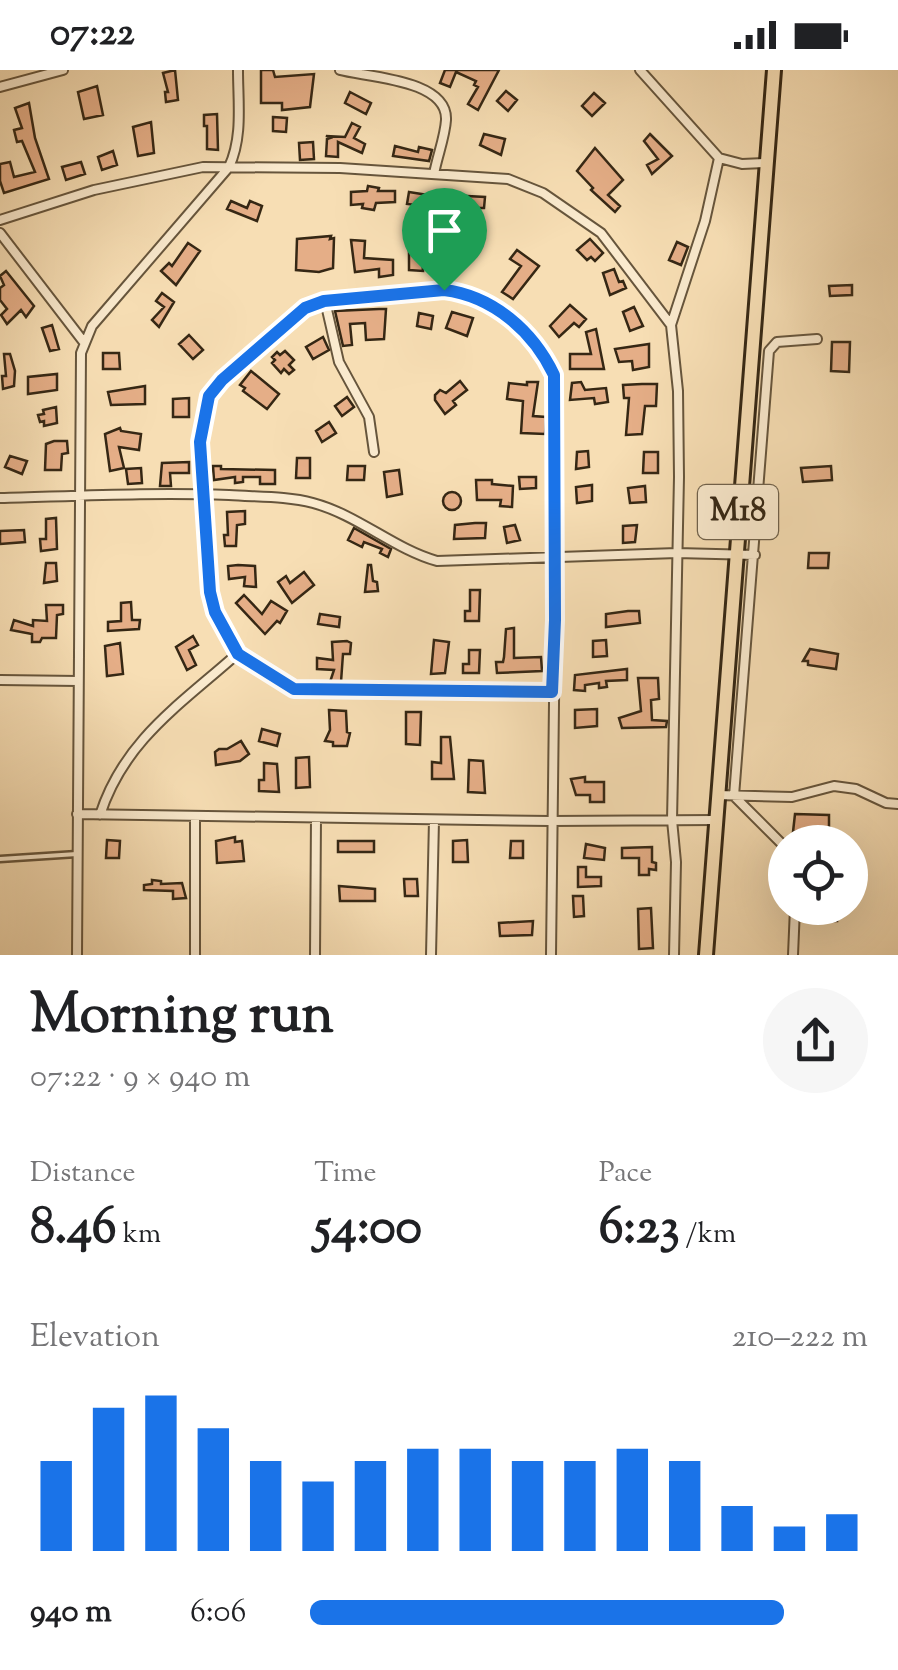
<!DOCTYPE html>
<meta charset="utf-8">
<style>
:root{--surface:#fff;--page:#f6f6f6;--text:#202124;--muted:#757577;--accent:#1a73e8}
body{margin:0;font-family:"Sorts Mill Goudy",serif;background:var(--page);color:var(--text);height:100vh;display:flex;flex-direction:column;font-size:38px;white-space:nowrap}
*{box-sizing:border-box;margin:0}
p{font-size:32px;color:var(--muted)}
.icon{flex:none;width:55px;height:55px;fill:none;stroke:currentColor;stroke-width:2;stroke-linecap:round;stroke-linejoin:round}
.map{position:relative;height:885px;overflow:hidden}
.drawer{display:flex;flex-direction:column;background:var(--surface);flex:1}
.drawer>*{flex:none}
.tools{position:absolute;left:768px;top:755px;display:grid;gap:20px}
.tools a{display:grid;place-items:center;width:100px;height:100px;border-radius:50%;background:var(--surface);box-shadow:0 10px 40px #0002;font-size:50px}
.pin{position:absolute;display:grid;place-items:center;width:85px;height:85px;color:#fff;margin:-102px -42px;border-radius:50% 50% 50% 0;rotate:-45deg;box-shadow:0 0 10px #0007}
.pin .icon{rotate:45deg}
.round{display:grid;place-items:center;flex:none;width:105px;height:105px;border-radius:52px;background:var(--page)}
.summary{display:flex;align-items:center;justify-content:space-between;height:170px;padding:0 30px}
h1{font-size:55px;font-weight:700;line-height:75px}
.stats{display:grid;grid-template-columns:repeat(3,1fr);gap:15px;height:170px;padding:10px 30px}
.stats div{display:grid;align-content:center}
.stats b{font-size:50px;font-weight:700}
.stats small{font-size:28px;font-weight:400}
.stats p{font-size:28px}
.chart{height:280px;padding:20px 30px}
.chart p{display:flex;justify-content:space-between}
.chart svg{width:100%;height:180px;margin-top:10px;stroke:var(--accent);stroke-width:6}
ul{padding:0 30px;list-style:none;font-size:32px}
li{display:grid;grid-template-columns:160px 120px 1fr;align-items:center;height:75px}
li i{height:25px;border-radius:12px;background:var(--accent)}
.status{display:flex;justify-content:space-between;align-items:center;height:70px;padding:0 50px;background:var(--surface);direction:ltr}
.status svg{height:28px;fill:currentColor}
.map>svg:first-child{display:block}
</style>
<div class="status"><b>07:22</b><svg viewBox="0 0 49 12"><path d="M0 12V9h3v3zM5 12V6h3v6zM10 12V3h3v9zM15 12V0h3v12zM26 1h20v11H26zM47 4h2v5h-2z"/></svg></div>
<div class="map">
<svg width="898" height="885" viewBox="0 0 898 885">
<rect width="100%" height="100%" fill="#f7deb4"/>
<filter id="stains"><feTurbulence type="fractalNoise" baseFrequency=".002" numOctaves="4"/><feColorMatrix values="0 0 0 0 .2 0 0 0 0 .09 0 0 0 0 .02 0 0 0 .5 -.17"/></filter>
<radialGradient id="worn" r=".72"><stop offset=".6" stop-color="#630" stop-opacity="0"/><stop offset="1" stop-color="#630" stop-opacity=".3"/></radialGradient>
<path fill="#e5ae87" stroke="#352714" stroke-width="2.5" d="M 175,0 L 178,30 L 166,32 L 165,22 L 168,22 L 163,3 Z
M 261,0 L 273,0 L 275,7 L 314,4 L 310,37 L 282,40 L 282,33 L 261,33 Z
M 445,0 L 499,0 L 478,40 L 468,34 L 478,17 L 474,15 L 476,11 L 456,2 L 450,17 L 440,13 Z
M 97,16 L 103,45 L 84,49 L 78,22 Z
M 506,21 L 517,30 L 508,41 L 497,31 Z
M 350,22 L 371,33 L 366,44 L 345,33 Z
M 594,23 L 605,33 L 592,46 L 582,36 Z
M 29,33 L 35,68 L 49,109 L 4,123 L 0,111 L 0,94 L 10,92 L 14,107 L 35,102 L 22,71 L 17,72 L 14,60 L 22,58 L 15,38 Z
M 217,44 L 218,80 L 207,79 L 207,56 L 204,56 L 204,45 Z
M 273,47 L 287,48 L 286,62 L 273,61 Z
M 151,52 L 154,83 L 138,86 L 133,57 Z
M 352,53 L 360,57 L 354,68 L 365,74 L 362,83 L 338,72 L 338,87 L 326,86 L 327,69 L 330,68 L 326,66 L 345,67 Z
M 484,64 L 505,69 L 501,85 L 480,75 Z
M 650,64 L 672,86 L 652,104 L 647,95 L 658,89 L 644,71 Z
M 313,72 L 314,89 L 300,90 L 299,73 Z
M 395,76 L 418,82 L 419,77 L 432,80 L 429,91 L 393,86 Z
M 595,78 L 623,110 L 608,125 L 620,136 L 615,142 L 591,120 L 593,118 L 577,101 Z
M 113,81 L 117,95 L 102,100 L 98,87 Z
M 81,92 L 85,104 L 66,110 L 62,97 Z
M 368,116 L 379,118 L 378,121 L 395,121 L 395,132 L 376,133 L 374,140 L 362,138 L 363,134 L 351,135 L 351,122 L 367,121 Z
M 409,122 L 428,125 L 426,136 L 407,134 Z
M 448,125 L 485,127 L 484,138 L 462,138 L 459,161 L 440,159 L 440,155 L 421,156 L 420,141 L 430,141 L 430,145 L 445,144 Z
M 231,131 L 247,138 L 250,131 L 262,136 L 257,151 L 227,139 Z
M 331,166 L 330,169 L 334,168 L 333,198 L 319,202 L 296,200 L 297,169 Z
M 590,169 L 603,183 L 595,191 L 591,187 L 587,190 L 577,180 Z
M 351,170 L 365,171 L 364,188 L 393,190 L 393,205 L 379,207 L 379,199 L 355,202 Z
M 409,172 L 421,172 L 423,201 L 409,200 Z
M 677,172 L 688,177 L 681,195 L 669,190 Z
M 188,173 L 200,181 L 176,215 L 161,201 L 169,193 L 172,196 Z
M 517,180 L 539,196 L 513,229 L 502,222 L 521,196 L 510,189 Z
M 614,199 L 619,212 L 623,211 L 626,218 L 610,225 L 603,203 Z
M 6,201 L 34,236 L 26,247 L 21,240 L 7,254 L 1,245 L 7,239 L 0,230 L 0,218 L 4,215 L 0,206 Z
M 852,215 L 852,225 L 830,226 L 829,216 Z
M 162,223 L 174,232 L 159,257 L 152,250 L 164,237 L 156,231 Z
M 570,235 L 586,249 L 579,257 L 574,253 L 559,267 L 550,256 Z
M 634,237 L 643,256 L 630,261 L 623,242 Z
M 379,239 L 386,239 L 384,269 L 366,270 L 365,253 L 350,254 L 352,275 L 343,276 L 335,241 Z
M 452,242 L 473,248 L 467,266 L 446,258 Z
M 419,243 L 433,246 L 431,259 L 417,256 Z
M 52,255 L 59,279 L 50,281 L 42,258 Z
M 596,259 L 604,299 L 570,299 L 570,284 L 591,284 L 586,262 Z
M 189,265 L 203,280 L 193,289 L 179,274 Z
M 323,267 L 329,280 L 313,289 L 306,277 Z
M 832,272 L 850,272 L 849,302 L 831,301 Z
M 649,274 L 649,297 L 633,300 L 632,291 L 619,292 L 615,279 Z
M 285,281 L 294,290 L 289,295 L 294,300 L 289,304 L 284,299 L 281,303 L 272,293 L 275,290 L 272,287 L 277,282 L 280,285 Z
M 103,283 L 119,283 L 120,299 L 103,299 Z
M 4,284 L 10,284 L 15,301 L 14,316 L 3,319 L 2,306 L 6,306 Z
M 251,301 L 279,324 L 267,339 L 243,321 L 245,318 L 240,315 Z
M 57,304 L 57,320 L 28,324 L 28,307 Z
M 460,311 L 467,320 L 453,331 L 456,335 L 445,344 L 435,330 L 435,325 L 440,320 L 446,323 Z
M 527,312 L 538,312 L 533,346 L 546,347 L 545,364 L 521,363 L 523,331 L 507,329 L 509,313 L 527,315 Z
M 581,312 L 585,320 L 606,318 L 608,332 L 595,334 L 594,328 L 570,330 L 572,313 Z
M 642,314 L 657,314 L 656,336 L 645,336 L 642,364 L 626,365 L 629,328 L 624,328 L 623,315 Z
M 145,316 L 145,334 L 111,335 L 108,322 Z
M 347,327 L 354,337 L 342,346 L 335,336 Z
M 189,328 L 189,347 L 173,347 L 173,329 Z
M 56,337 L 57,353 L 44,356 L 44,351 L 40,352 L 38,345 L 44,344 L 43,340 Z
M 329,352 L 336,363 L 322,372 L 316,361 Z
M 120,358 L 121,361 L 141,364 L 139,380 L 119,377 L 124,398 L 110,401 L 105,364 Z
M 54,371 L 67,371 L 68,383 L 62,384 L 61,400 L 45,400 L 46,374 Z
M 588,381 L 589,397 L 576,399 L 577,382 Z
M 644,382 L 658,382 L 658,403 L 643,403 Z
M 10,386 L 27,391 L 22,404 L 5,397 Z
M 297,388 L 310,388 L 310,408 L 296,408 Z
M 189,392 L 189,403 L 170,403 L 171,416 L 160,416 L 162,393 Z
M 213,396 L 221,396 L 221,399 L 275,400 L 275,414 L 260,414 L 260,407 L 243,407 L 243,412 L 235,413 L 235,407 L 214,410 Z
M 348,396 L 365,396 L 364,410 L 347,410 Z
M 831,396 L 832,410 L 803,412 L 801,398 Z
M 141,398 L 142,413 L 128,414 L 126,399 Z
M 399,400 L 402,424 L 387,427 L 384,402 Z
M 519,407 L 536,407 L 536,418 L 520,419 Z
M 476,410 L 492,410 L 492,414 L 513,416 L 512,437 L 500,436 L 501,430 L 477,430 Z
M 592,415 L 592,431 L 577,433 L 576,417 Z
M 645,416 L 646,432 L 630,433 L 628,418 Z
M443 431a9 9 0 1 1 18 0a9 9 0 1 1-18 0Z
M 245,441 L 245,454 L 237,455 L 236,476 L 225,476 L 224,465 L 228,465 L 227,442 Z
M 56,448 L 57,479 L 41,481 L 40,469 L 46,469 L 46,449 Z
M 475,453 L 486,453 L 485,468 L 454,469 L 455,455 Z
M 515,455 L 520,470 L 507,473 L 504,457 Z
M 637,455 L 635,472 L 623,473 L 623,456 Z
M 354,458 L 391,479 L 388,487 L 380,483 L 382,479 L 364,472 L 362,477 L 348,470 Z
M 24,460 L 25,472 L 0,474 L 0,461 Z
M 809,483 L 829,483 L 828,498 L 808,498 Z
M 46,493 L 56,493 L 57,511 L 44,513 Z
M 238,495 L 255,496 L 256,517 L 244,516 L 245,507 L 229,509 L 228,496 Z
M 368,495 L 371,495 L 373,511 L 377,512 L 378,521 L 365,522 Z
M 304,502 L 314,515 L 292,533 L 278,512 L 286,506 L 290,513 Z
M 470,520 L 480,520 L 479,551 L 465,551 L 465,541 L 470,541 Z
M 244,525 L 262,544 L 271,531 L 287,541 L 280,553 L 277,551 L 265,564 L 236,533 Z
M 131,532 L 132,550 L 140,550 L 139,559 L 108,561 L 108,552 L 121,551 L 121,533 Z
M 46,535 L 63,535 L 63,544 L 57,545 L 56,568 L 42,568 L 40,572 L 32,572 L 32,564 L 11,560 L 14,550 L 33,556 L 33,550 L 47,551 Z
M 628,541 L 639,541 L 640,553 L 606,557 L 606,544 Z
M 320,544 L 340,547 L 339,557 L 318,554 Z
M 514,558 L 514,588 L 541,587 L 542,601 L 497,603 L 496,592 L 503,592 L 504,587 L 506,559 Z
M 193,566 L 198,575 L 189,580 L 196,595 L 187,600 L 176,577 Z
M 434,570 L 449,572 L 445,603 L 431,604 Z
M 606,570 L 607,586 L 593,587 L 593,571 Z
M 347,571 L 351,573 L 350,584 L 343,584 L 341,612 L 330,612 L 334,600 L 317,599 L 317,588 L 333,590 L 332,572 Z
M 120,573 L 123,604 L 107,606 L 105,576 Z
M 810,579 L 838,584 L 836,599 L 808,595 L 808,591 L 803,591 Z
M 469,580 L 480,580 L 479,603 L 463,603 L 463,594 L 469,594 Z
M 627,599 L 627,610 L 606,611 L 607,617 L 599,618 L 599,613 L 585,615 L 585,621 L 574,620 L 575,605 Z
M 638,608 L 658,608 L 659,629 L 651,630 L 652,650 L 667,651 L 666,657 L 622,658 L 619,648 L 641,641 Z
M 597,639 L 597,656 L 575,658 L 575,640 Z
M 329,640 L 346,641 L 347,662 L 350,663 L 347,676 L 333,676 L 333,672 L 325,671 L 330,660 Z
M 406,642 L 421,642 L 420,675 L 406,674 Z
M 262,659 L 280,664 L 277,676 L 259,671 Z
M 441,667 L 450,667 L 454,709 L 432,709 L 432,692 L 441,693 Z
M 241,671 L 249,684 L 240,691 L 216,695 L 215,682 L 219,679 L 227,679 Z
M 309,687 L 310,717 L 296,718 L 296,688 Z
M 469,690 L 483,691 L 485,723 L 468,722 Z
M 264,693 L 277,694 L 279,722 L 259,721 L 259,710 L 264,710 Z
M 585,707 L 585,712 L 604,712 L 604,732 L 590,732 L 590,725 L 576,725 L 571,709 Z
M 795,744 L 829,745 L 829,761 L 793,762 Z
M 235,767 L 235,772 L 242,771 L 244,791 L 217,793 L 216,771 Z
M 107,770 L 120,771 L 119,788 L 106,788 Z
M 467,770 L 468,792 L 453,792 L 453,771 Z
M 338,771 L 374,771 L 374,782 L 338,782 Z
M 511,771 L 523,771 L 523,788 L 510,788 Z
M 586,774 L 605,778 L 604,790 L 584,788 Z
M 652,777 L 652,792 L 656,793 L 656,800 L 649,799 L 649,805 L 639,805 L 639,788 L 622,788 L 622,778 Z
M 578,797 L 586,797 L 586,807 L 601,807 L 601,816 L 578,817 Z
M 404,809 L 417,809 L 418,826 L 405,826 Z
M 152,810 L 161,811 L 161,814 L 182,813 L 186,828 L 173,829 L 173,821 L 144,820 L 144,815 L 152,814 Z
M 339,816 L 375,819 L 375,831 L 340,831 Z
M 573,826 L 583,826 L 584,846 L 574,847 Z
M 651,838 L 653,878 L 639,879 L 638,839 Z
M 823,838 L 836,838 L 837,851 L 822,851 Z
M 533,851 L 532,865 L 500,866 L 499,853 Z"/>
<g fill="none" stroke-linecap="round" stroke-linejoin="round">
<g stroke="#66553c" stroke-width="9">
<path id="service" d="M 0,789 L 77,784"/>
</g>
<g stroke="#66553c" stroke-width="12">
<path id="minor" d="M 340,0 C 365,7 448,9 446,50 C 445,67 437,87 434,104
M 640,0 L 719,88 L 742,94 L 767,93
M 0,17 L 63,0
M 0,150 L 94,120 L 203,97 L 340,98 L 508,109 L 543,123 L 601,163 L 671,255 L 678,321 L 679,407 L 672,750 L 676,792 L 674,885
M 0,163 L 83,271
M 325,231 L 339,292 L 369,347 L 374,382
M 671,255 L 705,151 L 719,88
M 0,428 C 76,426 153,422 229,425 C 257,427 287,426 313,433 C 358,445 394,479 437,491 L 677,483 L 755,485
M 0,610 L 78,611
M 717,725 L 792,727 L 834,716 L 856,719 L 886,733 L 898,734
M 734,726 L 769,281 L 777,272 L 817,269
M 734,726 L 785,777
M 77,744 L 550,751 L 715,750
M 100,745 C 124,670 181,634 237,584
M 195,746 L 195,885
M 77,885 L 81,283 L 92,256 L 229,97 C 243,67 238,33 238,0
M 315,885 L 316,748
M 431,885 L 434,750
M 551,885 L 555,550 L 554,305 C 535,266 491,220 444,220 C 421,220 397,224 375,226 C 353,228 327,227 307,237 C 286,247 266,271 248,287 C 236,298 219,309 210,324 C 188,362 207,476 210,522 L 215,542 L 237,584 L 294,619 L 552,622
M 793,885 L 795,838"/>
</g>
<g stroke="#352714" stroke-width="18">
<path id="primary" d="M 706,885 L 774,0"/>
</g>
<use href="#service" stroke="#faeace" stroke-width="4"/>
<use href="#minor" stroke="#faeace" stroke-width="8"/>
<use href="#primary" stroke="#f7deb4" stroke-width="12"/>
</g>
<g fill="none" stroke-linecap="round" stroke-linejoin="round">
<g stroke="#fff" stroke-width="20">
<path id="route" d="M 444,220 C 493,226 533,261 554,305 L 555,550 L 552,622 L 294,619 L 238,584 L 215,542 L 210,522 L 200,372 L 209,326 L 222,310 L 305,238 L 324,231 Z"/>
</g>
<use href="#route" stroke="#1a73e8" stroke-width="12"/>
</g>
<g text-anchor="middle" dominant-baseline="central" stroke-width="8" stroke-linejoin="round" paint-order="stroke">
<rect fill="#faeace" stroke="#70624c" stroke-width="2.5" x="698" y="415" width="80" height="54" rx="8"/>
<g font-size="32" font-weight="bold" fill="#352714">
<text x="738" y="442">M18</text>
</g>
</g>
<rect width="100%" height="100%" filter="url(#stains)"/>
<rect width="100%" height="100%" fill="url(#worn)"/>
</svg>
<div class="tools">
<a><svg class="icon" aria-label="locate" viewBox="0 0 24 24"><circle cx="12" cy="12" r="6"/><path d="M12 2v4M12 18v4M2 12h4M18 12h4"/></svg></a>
</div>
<div class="pin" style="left:444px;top:220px;background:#1e9e55"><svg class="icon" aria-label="arrive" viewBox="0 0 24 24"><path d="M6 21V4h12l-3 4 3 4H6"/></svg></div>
</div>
<section class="drawer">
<div class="summary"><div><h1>Morning run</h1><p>07:22 · 9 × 940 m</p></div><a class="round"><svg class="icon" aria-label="share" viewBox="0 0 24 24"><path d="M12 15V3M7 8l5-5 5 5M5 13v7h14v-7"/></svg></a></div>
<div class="stats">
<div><p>Distance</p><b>8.46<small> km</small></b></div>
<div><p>Time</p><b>54:00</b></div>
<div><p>Pace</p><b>6:23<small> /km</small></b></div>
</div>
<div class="chart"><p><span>Elevation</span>210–222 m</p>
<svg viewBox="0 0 160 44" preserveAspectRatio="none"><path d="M5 44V22M15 44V9M25 44V6M35 44V14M45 44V22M55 44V27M65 44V22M75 44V19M85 44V19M95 44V22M105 44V22M115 44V19M125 44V22M135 44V33M145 44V38M155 44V35"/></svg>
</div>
<ul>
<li><b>940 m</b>6:06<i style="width:85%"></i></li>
</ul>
</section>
